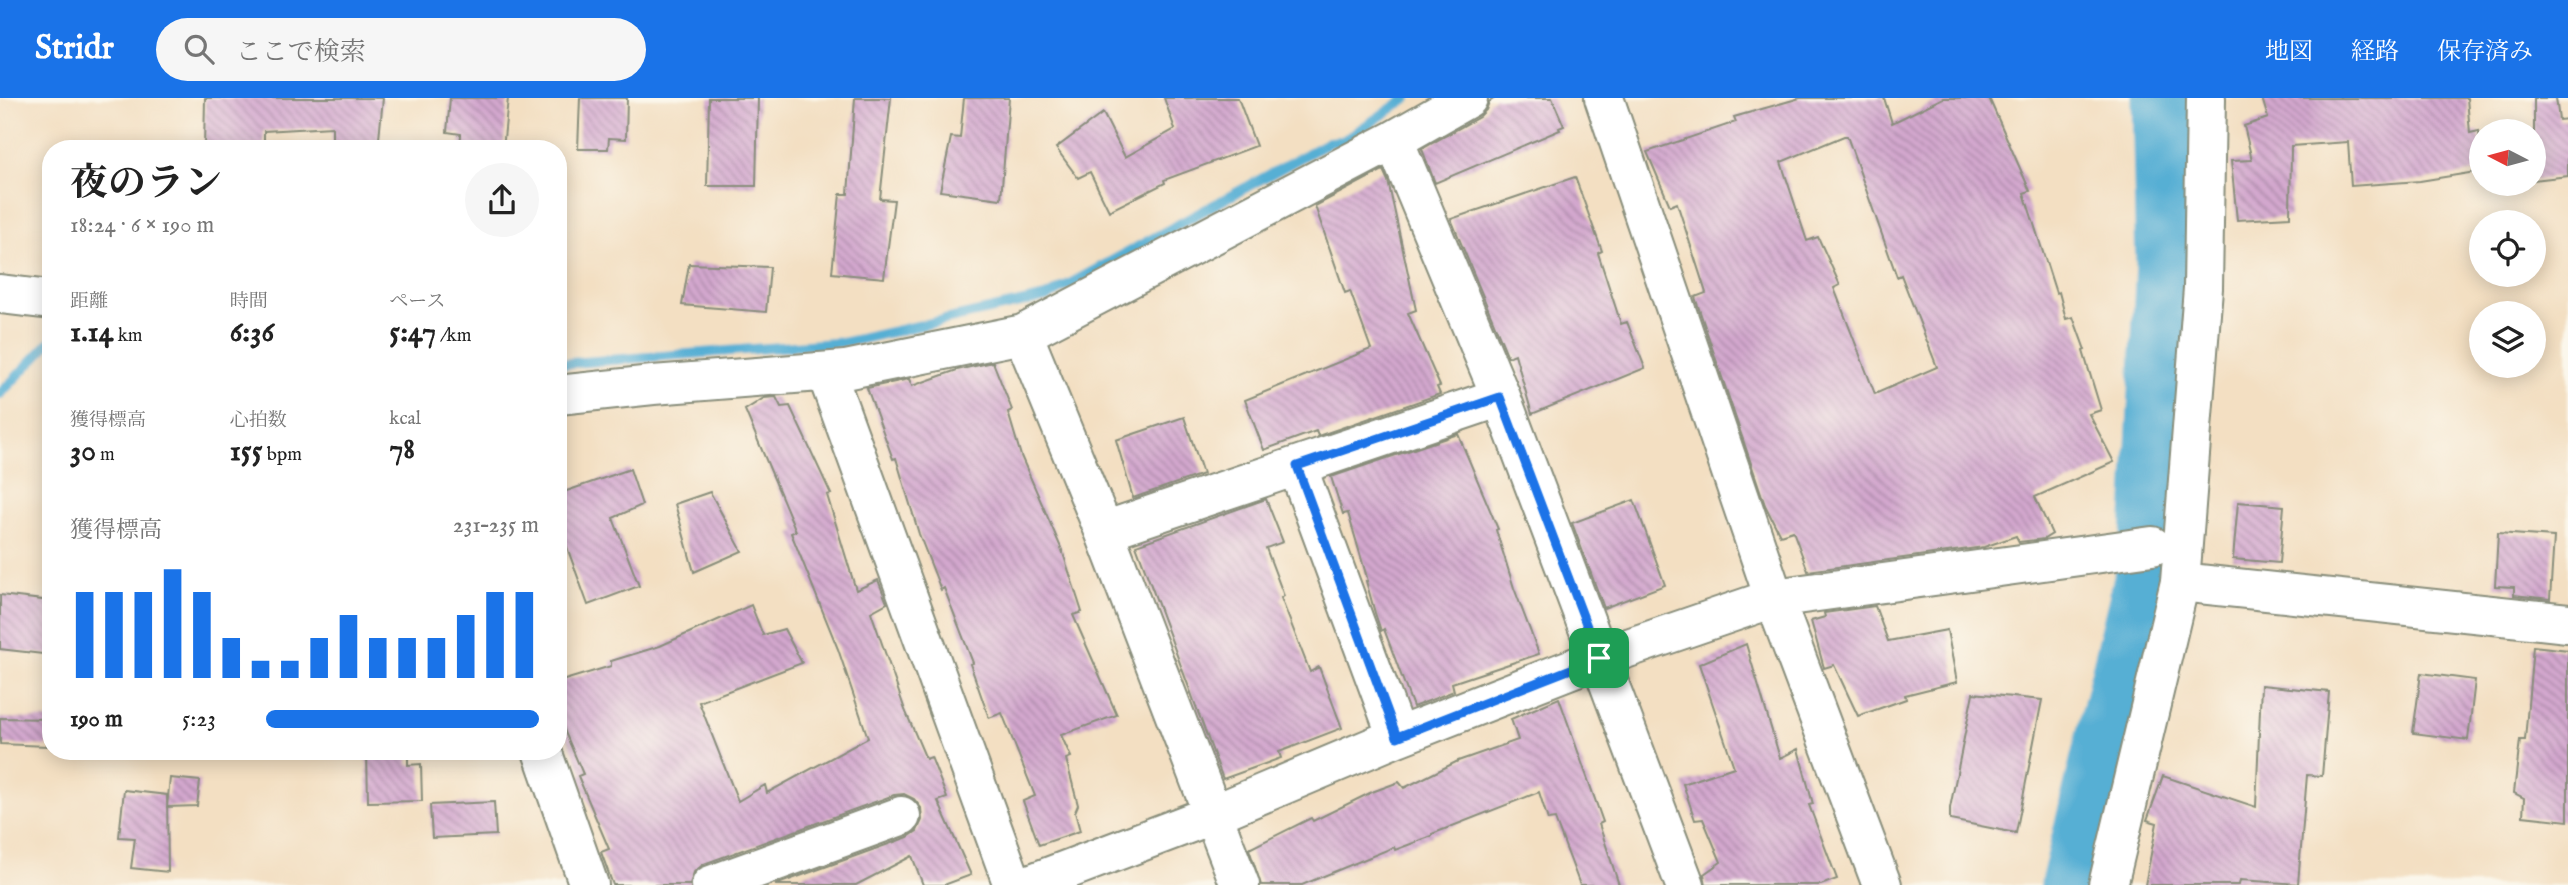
<!DOCTYPE html>
<html lang="ja">
<meta charset="utf-8">
<style>
:root{--surface:#fff;--page:#f6f6f6;--text:#222;--muted:#767676;--accent:#1a73e8}
body{margin:0;font-family:"IM FELL English","Noto Serif JP",serif;background:var(--page);color:var(--text);height:100vh;display:flex;flex-direction:column;font-size:26px;white-space:nowrap}
*{box-sizing:border-box;margin:0}
p{font-size:23px;color:var(--muted)}
.icon{flex:none;width:38px;height:38px;fill:none;stroke:currentColor;stroke-width:2;stroke-linecap:round;stroke-linejoin:round}
.map{position:relative;flex:1;overflow:hidden}
.sheet{position:absolute;left:42px;top:42px;width:525px;height:620px;display:flex;flex-direction:column;background:var(--surface);border-radius:28px;box-shadow:0 4px 18px #0003}
.sheet>*{flex:none}
.needle{width:46px;rotate:276deg}
.controls{position:absolute;left:2469px;top:21px;display:grid;gap:14px}
.controls a{display:grid;place-items:center;width:77px;height:77px;border-radius:50%;background:var(--surface);box-shadow:0 4px 18px #0003;font-size:35px}
.pin{position:absolute;display:grid;place-items:center;width:60px;height:60px;color:#fff;margin:-30px;border-radius:14px;box-shadow:0 4px 10px #0006}
.round{display:grid;place-items:center;flex:none;width:74px;height:74px;border-radius:37px;background:var(--page)}
.overview{display:flex;align-items:center;justify-content:space-between;height:119px;padding:0 28px}
h1{font-size:38px;font-weight:700;line-height:52px}
.stats{display:grid;grid-template-columns:repeat(3,1fr);gap:10px;height:119px;padding:7px 28px}
.stats div{display:grid;align-content:center}
.stats b{font-size:30px;font-weight:700}
.stats small{font-size:19px;font-weight:400}
.stats p{font-size:19px}
.chart{height:196px;padding:14px 28px}
.chart p{display:flex;justify-content:space-between}
.chart svg{width:100%;height:126px;margin-top:7px;stroke:var(--accent);stroke-width:6}
ul{padding:0 28px;list-style:none;font-size:23px}
li{display:grid;grid-template-columns:112px 84px 1fr;align-items:center;height:52px}
li i{height:18px;border-radius:9px;background:var(--accent)}
header{display:flex;align-items:center;gap:42px;box-sizing:border-box;height:98px;padding:0 35px;background:var(--accent);color:#fff}
header strong{font-size:33px}
nav{display:flex;gap:38px;margin-inline-start:auto;font-size:24px}
.search{width:490px;height:63px;background:var(--page);display:flex;align-items:center;gap:18px;box-sizing:border-box;padding:0 24px;border-radius:38px;color:var(--muted);font-size:26px}
.map>svg:first-child{display:block}
</style>
<header>
<strong>Stridr</strong>
<div class="search"><svg class="icon" aria-label="search" viewBox="0 0 24 24"><circle cx="10" cy="10" r="6"/><path d="M15 15l6 6"/></svg>ここで検索</div>
<nav><a>地図</a><a>経路</a><a>保存済み</a></nav>
</header>
<div class="map">
<svg width="2568" height="787" viewBox="0 0 2568 787">
<defs>
<pattern id="building-back-hatch" width="6" height="6" patternUnits="userSpaceOnUse" patternTransform="scale(1.75)"><rect width="6" height="6" fill="#d3a7ce"/><path d="M-1 5l2 2M0 0l6 6M5-1l2 2" fill="none" stroke="#ab89a8"/></pattern>
</defs>
<rect width="100%" height="100%" fill="#fbf7ec"/>
<filter id="ink" filterUnits="userSpaceOnUse"><feTurbulence type="fractalNoise" baseFrequency=".0143" numOctaves="2"/><feDisplacementMap in="SourceGraphic" scale="14" xChannelSelector="R" yChannelSelector="G"/><feConvolveMatrix kernelMatrix="1 2 1 2 8 2 1 2 1" color-interpolation-filters="sRGB"/></filter>
<filter id="wash" filterUnits="userSpaceOnUse"><feTurbulence type="fractalNoise" baseFrequency=".00686" numOctaves="4" result="noise"/><feDisplacementMap in="SourceGraphic" scale="28" xChannelSelector="R" yChannelSelector="G"/><feGaussianBlur stdDeviation="1.57" result="paint"/><feColorMatrix in="noise" values="0 0 0 0 0 0 0 0 0 0 0 0 0 0 0 0 0 1.4 0 .05"/><feComposite in="paint" operator="in"/></filter>
<g filter="url(#wash)">
<rect width="100%" height="100%" fill="#f3dfc2"/>
<g fill="none" stroke-linecap="round" stroke-linejoin="round">
<path stroke="#57afd4" stroke-width="10" d="M 558,266 L 847,244 L 1046,199 L 1329,44 L 1343,43 L 1407,0
M 0,296 L 51,243"/>
<path stroke="#57afd4" stroke-width="63" d="M 2072,787 L 2151,457 L 2167,167 L 2163,0"/>
</g>
<g id="blocks">
<path fill="url(#building-back-hatch)" fill-rule="evenodd" d="M 205,0 L 383,0 L 378,51 L 332,51 L 332,29 L 264,33 L 264,51 L 204,51 Z
M 450,0 L 508,0 L 503,51 L 460,51 L 461,36 L 447,34 Z
M 580,0 L 627,0 L 626,41 L 609,40 L 608,51 L 578,51 Z
M 709,0 L 758,0 L 756,88 L 707,88 Z
M 855,0 L 891,0 L 880,101 L 894,102 L 884,180 L 832,175 L 840,96 L 848,96 Z
M 964,0 L 1009,0 L 1001,101 L 940,93 L 951,39 L 960,40 Z
M 1164,0 L 1238,0 L 1256,48 L 1164,82 L 1165,85 L 1109,113 L 1090,74 L 1078,80 L 1056,50 L 1103,15 L 1125,59 L 1175,31 Z
M 1495,0 L 1552,0 L 1564,28 L 1559,30 L 1560,32 L 1435,85 L 1422,51 L 1479,19 L 1486,12 L 1489,4 Z
M 1800,0 L 1884,0 L 1892,25 L 1943,0 L 1989,0 L 2030,93 L 2024,95 L 2056,195 L 2059,194 L 2066,221 L 2073,219 L 2085,252 L 2083,253 L 2101,312 L 2089,316 L 2114,364 L 2035,399 L 2052,436 L 2044,441 L 2019,444 L 2016,438 L 1984,449 L 1808,473 L 1793,433 L 1780,437 L 1765,407 L 1695,199 L 1706,195 L 1677,105 L 1670,108 L 1647,54 L 1736,24 L 1734,19 ZM 1844,38 L 1847,38 L 1897,179 L 1901,177 L 1937,269 L 1875,296 L 1834,190 L 1840,187 L 1818,139 L 1807,143 L 1781,64 Z
M 2262,0 L 2467,0 L 2470,35 L 2479,33 L 2482,73 L 2420,83 L 2351,88 L 2348,44 L 2291,48 L 2290,119 L 2237,122 L 2231,63 L 2252,62 L 2244,28 L 2268,20 Z
M 2534,0 L 2556,0 L 2559,22 L 2568,21 L 2568,78 L 2534,82 Z
M 1383,72 L 1388,83 L 1416,212 L 1408,215 L 1440,288 L 1437,289 L 1440,296 L 1318,338 L 1316,333 L 1264,352 L 1245,302 L 1371,251 L 1350,193 L 1345,195 L 1315,108 Z
M 1575,79 L 1602,153 L 1598,155 L 1621,226 L 1627,224 L 1645,270 L 1532,316 L 1515,256 L 1508,259 L 1451,121 Z
M 689,166 L 770,169 L 766,214 L 682,207 Z
M 993,264 L 1012,312 L 1008,314 L 1021,358 L 1062,452 L 1082,514 L 1073,517 L 1117,617 L 1061,637 L 1071,659 L 1066,661 L 1078,707 L 1075,714 L 1080,733 L 1039,747 L 1023,703 L 1035,698 L 1002,615 L 989,620 L 970,566 L 973,565 L 944,490 L 941,492 L 919,436 L 896,360 L 893,361 L 867,290 L 909,281 L 912,288 L 957,272 Z
M 776,299 L 781,309 L 790,308 L 831,396 L 827,397 L 856,492 L 878,482 L 887,505 L 871,514 L 905,612 L 926,661 L 931,659 L 947,700 L 938,703 L 971,777 L 944,787 L 923,787 L 912,758 L 856,787 L 775,787 L 908,739 L 917,733 L 922,722 L 921,710 L 914,701 L 904,696 L 894,697 L 704,766 L 694,774 L 690,787 L 613,787 L 601,754 L 609,751 L 578,678 L 583,676 L 558,618 L 558,584 L 611,568 L 611,563 L 660,548 L 751,507 L 763,537 L 784,531 L 802,565 L 699,604 L 738,703 L 765,687 L 767,695 L 868,640 L 838,551 L 791,435 L 796,433 L 745,312 L 764,300 Z
M 1184,319 L 1203,376 L 1133,400 L 1116,342 Z
M 1458,336 L 1498,431 L 1496,432 L 1514,490 L 1539,556 L 1452,585 L 1454,593 L 1413,609 L 1384,531 L 1381,533 L 1375,515 L 1366,483 L 1368,483 L 1348,415 L 1343,416 L 1331,379 Z
M 630,371 L 642,407 L 613,420 L 639,488 L 588,507 L 564,441 L 558,444 L 558,396 Z
M 710,394 L 742,453 L 694,474 L 675,406 Z
M 1266,401 L 1283,444 L 1266,450 L 1284,498 L 1281,500 L 1310,574 L 1319,569 L 1342,630 L 1279,654 L 1281,660 L 1223,681 L 1136,447 Z
M 1634,402 L 1665,487 L 1604,510 L 1572,425 Z
M 2238,404 L 2284,408 L 2279,465 L 2233,461 Z
M 2498,435 L 2554,439 L 2550,501 L 2514,497 L 2514,489 L 2495,488 Z
M 0,497 L 51,503 L 51,557 L 0,551 Z
M 1875,508 L 1888,543 L 1947,532 L 1957,584 L 1905,597 L 1906,601 L 1858,618 L 1834,567 L 1824,570 L 1811,523 L 1825,519 L 1824,515 Z
M 1746,546 L 1780,660 L 1798,651 L 1813,706 L 1809,707 L 1837,781 L 1821,787 L 1706,787 L 1704,776 L 1721,764 L 1703,721 L 1695,722 L 1683,686 L 1734,669 L 1699,566 Z
M 2533,548 L 2568,552 L 2568,723 L 2523,718 L 2524,700 L 2514,695 L 2520,642 L 2525,642 Z
M 2421,575 L 2475,582 L 2468,642 L 2413,635 Z
M 2261,587 L 2329,594 L 2322,678 L 2307,677 L 2298,786 L 2240,782 L 2239,787 L 2145,787 L 2157,725 L 2147,722 L 2163,678 L 2256,709 Z
M 1973,595 L 2042,602 L 2016,735 L 1950,722 L 1950,710 Z
M 1559,600 L 1603,724 L 1599,726 L 1619,787 L 1580,787 L 1555,721 L 1548,722 L 1539,694 L 1432,736 L 1432,738 L 1395,752 L 1394,749 L 1302,787 L 1261,787 L 1249,751 L 1311,720 L 1313,723 L 1372,694 L 1399,684 L 1404,690 L 1458,663 L 1518,642 L 1511,621 Z
M 0,620 L 48,621 L 47,648 L 0,646 Z
M 367,653 L 408,653 L 408,667 L 421,666 L 422,703 L 368,704 Z
M 170,680 L 200,683 L 197,708 L 167,709 Z
M 124,692 L 167,697 L 168,774 L 131,770 L 135,740 L 119,739 Z
M 494,704 L 496,737 L 432,740 L 430,707 Z"/>
</g>
</g>
<g filter="url(#ink)">
<use href="#blocks" fill-opacity="0" stroke="#898e7b" stroke-width="2"/>
<g fill="none" stroke-linecap="round" stroke-linejoin="round">
<g stroke="#898e7b" stroke-width="42">
<path id="street" d="M 1604,0 L 1774,500 L 1882,787
M 1394,42 L 1501,299 L 1685,787
M 0,196 L 51,202
M 1023,236 L 1104,433 L 1240,787
M 826,274 L 1013,787
M 558,297 L 653,287 L 845,272 L 1023,236 L 1394,42 L 1468,0
M 1297,368 L 1397,639
M 1104,433 L 1501,299
M 2180,484 L 2568,525
M 542,653 L 589,787
M 711,787 L 901,718
M 1027,787 L 1214,716 L 1397,639 L 1599,560 L 1774,500 L 2152,448
M 2108,787 L 2180,484 L 2203,190 L 2206,0"/>
</g>
<use href="#street" stroke="#fff" stroke-width="38"/>
</g>
</g>
<g fill="none" stroke-linecap="round" stroke-linejoin="round" filter="url(#ink)">
<g stroke="#fff" stroke-width="14">
<path id="route" d="M 1500,299 L 1599,560 L 1397,639 L 1297,368 Z"/>
</g>
<use href="#route" stroke="#1a73e8" stroke-width="9"/>
</g>
</svg>
<div class="controls">
<a><svg class="needle" viewBox="-14 -14 28 28"><path d="M0-13l5 13h-10z" fill="#e53935"/><path d="M0 13l5-13h-10z" fill="#767676"/></svg></a>
<a><svg class="icon" aria-label="locate" viewBox="0 0 24 24"><circle cx="12" cy="12" r="6"/><path d="M12 2v4M12 18v4M2 12h4M18 12h4"/></svg></a>
<a><svg class="icon" aria-label="layers" viewBox="0 0 24 24"><path d="M12 4l9 5-9 5-9-5zM3 14l9 5 9-5"/></svg></a>
</div>
<div class="pin" style="left:1599px;top:560px;background:#1e9e55"><svg class="icon" aria-label="arrive" viewBox="0 0 24 24"><path d="M6 21V4h12l-3 4 3 4H6"/></svg></div>
<section class="sheet">
<div class="overview"><div><h1>夜のラン</h1><p>18:24 · 6 × 190 m</p></div><a class="round"><svg class="icon" aria-label="share" viewBox="0 0 24 24"><path d="M12 15V3M7 8l5-5 5 5M5 13v7h14v-7"/></svg></a></div>
<div class="stats">
<div><p>距離</p><b>1.14<small> km</small></b></div>
<div><p>時間</p><b>6:36</b></div>
<div><p>ペース</p><b>5:47<small> /km</small></b></div>
</div>
<div class="stats">
<div><p>獲得標高</p><b>30<small> m</small></b></div>
<div><p>心拍数</p><b>155<small> bpm</small></b></div>
<div><p>kcal</p><b>78</b></div>
</div>
<div class="chart"><p><span>獲得標高</span>231–235 m</p>
<svg viewBox="0 0 160 44" preserveAspectRatio="none"><path d="M5 44V14M15 44V14M25 44V14M35 44V6M45 44V14M55 44V30M65 44V38M75 44V38M85 44V30M95 44V22M105 44V30M115 44V30M125 44V30M135 44V22M145 44V14M155 44V14"/></svg>
</div>
<ul>
<li><b>190 m</b>5:23<i style="width:100%"></i></li>
</ul>
</section>
</div>
